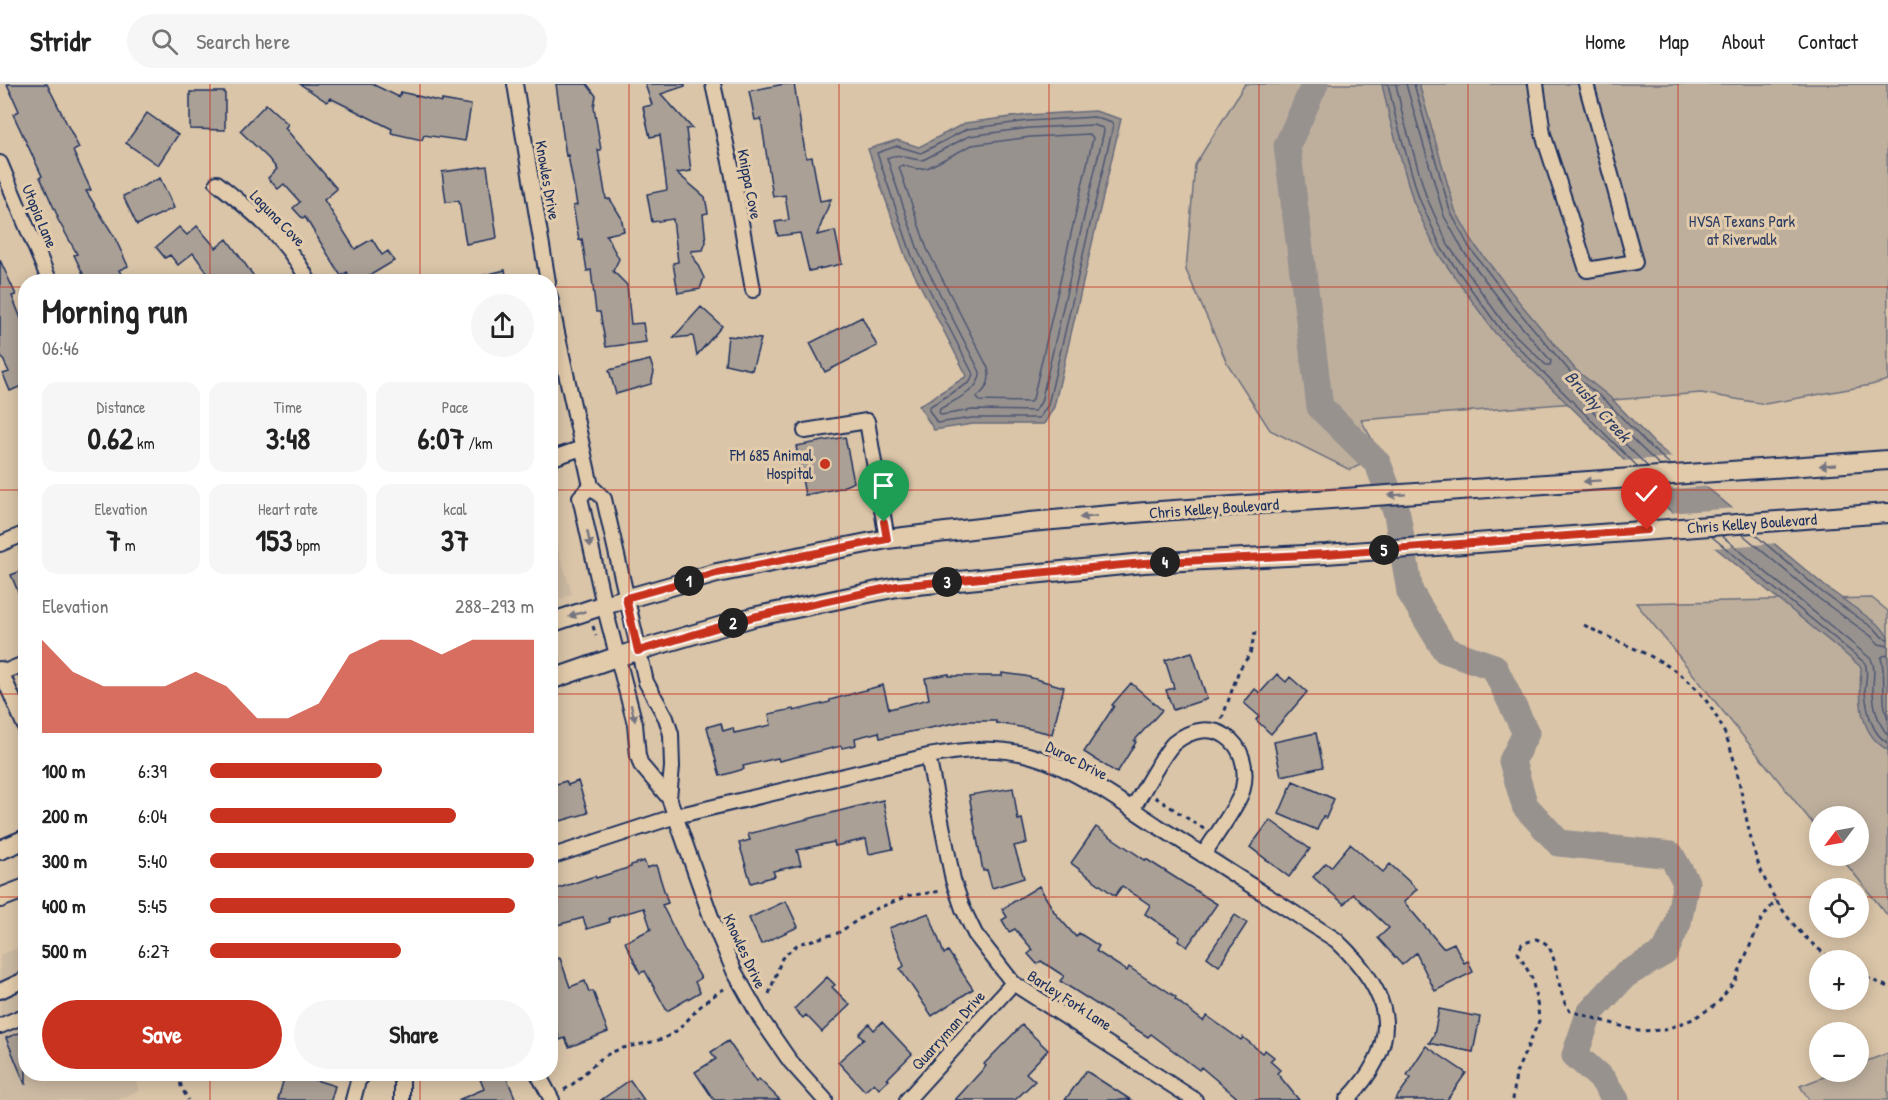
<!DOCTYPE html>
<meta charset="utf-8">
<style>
:root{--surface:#fff;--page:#f6f6f6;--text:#222;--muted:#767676;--line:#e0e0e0;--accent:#c8321e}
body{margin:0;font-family:"Patrick Hand",sans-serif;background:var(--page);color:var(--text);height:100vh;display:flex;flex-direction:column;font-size:22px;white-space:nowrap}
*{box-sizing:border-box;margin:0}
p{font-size:20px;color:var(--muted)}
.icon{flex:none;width:33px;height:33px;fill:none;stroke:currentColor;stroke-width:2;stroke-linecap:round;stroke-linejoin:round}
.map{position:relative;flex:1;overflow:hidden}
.sheet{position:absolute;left:18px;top:190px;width:540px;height:807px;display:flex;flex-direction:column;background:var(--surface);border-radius:24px;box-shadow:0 3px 15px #0003}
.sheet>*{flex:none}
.needle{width:39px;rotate:238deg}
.fabs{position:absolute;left:1809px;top:722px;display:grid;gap:12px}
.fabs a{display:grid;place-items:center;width:60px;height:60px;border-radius:50%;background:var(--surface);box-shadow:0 3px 15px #0003;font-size:30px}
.pin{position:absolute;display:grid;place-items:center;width:51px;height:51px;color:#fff;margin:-62px -26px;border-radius:50% 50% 50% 0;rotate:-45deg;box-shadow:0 0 6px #0007}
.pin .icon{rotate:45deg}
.km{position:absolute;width:30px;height:30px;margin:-15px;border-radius:50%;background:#222;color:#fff;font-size:16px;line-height:30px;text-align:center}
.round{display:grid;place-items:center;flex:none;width:63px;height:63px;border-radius:32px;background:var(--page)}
.headline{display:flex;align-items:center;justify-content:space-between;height:102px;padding:0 24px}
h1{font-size:33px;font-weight:800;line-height:45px}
.metrics{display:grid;grid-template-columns:repeat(3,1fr);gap:9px;height:102px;padding:6px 24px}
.metrics div{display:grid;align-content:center;border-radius:15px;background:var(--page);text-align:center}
.metrics b{font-size:30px;font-weight:800}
.metrics small{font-size:16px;font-weight:400}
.metrics p{font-size:16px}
.chart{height:168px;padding:12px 24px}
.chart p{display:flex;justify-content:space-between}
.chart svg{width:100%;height:108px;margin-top:6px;fill:var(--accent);opacity:.7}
.cta{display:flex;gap:12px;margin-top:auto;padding:12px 24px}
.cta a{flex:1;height:69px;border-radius:36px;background:var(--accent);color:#fff;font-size:24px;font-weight:800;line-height:69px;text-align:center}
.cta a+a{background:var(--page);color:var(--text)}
ul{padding:0 24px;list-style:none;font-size:20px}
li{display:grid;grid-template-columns:96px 72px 1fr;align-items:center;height:45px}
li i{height:15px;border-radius:8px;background:var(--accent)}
header{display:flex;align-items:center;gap:36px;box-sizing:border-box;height:84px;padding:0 30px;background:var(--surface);border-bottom:2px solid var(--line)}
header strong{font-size:28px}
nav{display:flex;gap:33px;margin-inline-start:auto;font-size:21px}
.search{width:420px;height:54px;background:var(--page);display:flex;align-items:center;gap:15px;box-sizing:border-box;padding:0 21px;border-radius:33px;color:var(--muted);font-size:22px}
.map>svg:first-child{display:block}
</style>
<header>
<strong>Stridr</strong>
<div class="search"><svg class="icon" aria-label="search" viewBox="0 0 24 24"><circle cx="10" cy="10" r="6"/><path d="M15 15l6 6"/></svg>Search here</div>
<nav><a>Home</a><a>Map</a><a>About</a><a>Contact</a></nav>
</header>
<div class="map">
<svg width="1888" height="1016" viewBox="0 0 1888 1016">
<rect width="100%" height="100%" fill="#dac5a8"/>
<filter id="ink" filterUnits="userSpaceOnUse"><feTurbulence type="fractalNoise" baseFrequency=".0167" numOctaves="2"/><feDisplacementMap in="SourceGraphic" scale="12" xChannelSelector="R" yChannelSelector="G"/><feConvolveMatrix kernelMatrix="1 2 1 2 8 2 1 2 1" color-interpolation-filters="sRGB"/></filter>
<g filter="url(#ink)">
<path fill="#ccbaa3" d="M 551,442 L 572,510 L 551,519 L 550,519 Z
M 25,861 L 26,990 L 133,990 L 140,1006 L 118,1016 L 0,1016 L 0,871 Z"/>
<path fill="#beaf9d" stroke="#6c6f7e" stroke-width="1.5" d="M 1245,0 L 1887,0 L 1888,296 L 1871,301 L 1765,320 L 1701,309 L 1361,336 L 1381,371 L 1350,386 L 1270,346 L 1227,279 L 1186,186 L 1195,81 Z
M 1872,514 L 1888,527 L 1888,832 L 1839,771 L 1858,771 L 1858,732 L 1820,732 L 1819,747 L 1636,519 Z
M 1888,969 L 1888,1016 L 1809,1016 L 1800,1002 L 1840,987 L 1858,987 L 1859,980 Z"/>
<path fill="#98928f" stroke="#666a7b" stroke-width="1.5" d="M 1382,0 L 1419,0 L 1455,126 L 1474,160 L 1520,219 L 1576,286 L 1611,314 L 1654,359 L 1826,503 L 1880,542 L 1888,552 L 1888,666 C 1858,650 1859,614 1861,583 L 1667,424 L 1613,364 L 1495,249 L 1437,168 L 1413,117 L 1390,36 Z
M 1095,27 L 1121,35 L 1054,323 L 1044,340 L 973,340 L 934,346 L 919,322 L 967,292 L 906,174 L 868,65 L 897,56 L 919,63 L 965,39 L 1028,31 Z"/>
<path fill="#dac5a8" d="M 1676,373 L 1711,402 L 1647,407 L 1620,377 Z
M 1737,424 L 1779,459 L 1711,464 L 1668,429 Z"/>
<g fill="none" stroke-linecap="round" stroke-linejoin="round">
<path stroke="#4d5772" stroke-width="1.5" d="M 1388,0 L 1396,35 L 1419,114 L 1442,165 L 1500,245 L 1638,383
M 1396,0 L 1403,33 L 1426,112 L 1448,161 L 1505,241 L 1546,281 L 1550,281 L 1551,277 L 1509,228 L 1464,168 L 1444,132 L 1406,0
M 1414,0 L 1450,127 L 1469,163 L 1515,223 L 1572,290 L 1607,318 L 1650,363 L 1671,381
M 1094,33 L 1112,39 L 1113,42 L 1048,321 L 1039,334 L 972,334 L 937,339 L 929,326 L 929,323 L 970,298 L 973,290 L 912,172 L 877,69 L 897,62 L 921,69 L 967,45 L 1028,37 Z
M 1093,41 L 1103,44 L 1104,47 L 1041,318 L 1035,327 L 972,326 L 941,331 L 939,328 L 940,325 C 954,316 981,307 980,288 L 919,169 L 887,74 C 901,67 908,77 923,76 L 969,52 L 1029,44 Z
M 1090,50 L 1093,54 L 1033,315 L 1030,318 L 979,317 L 977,313 C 987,305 991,297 988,284 L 927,165 L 899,83 L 902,81 L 916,85 L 927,84 L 972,61 L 1030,53 Z
M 1647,382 L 1581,315 L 1582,311 L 1585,311 C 1612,332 1634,359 1660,381
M 1753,449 L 1822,508 L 1876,546 L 1882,553 L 1888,555
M 1742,450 L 1818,514 L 1871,552 L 1879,560 L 1888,562
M 1711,452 L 1865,579 C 1869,588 1865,598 1865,608 C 1867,626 1871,650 1888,659
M 1722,452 L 1871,575 C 1876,584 1873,594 1873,604 C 1873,620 1877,639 1888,651
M 1888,571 L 1883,572 L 1881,574 C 1887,594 1880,615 1888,635"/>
<path stroke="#98928f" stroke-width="27" d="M 1315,0 L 1287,62 L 1320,323 L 1378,380 L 1397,430 L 1410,508 L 1445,566 L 1494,583 L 1526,649 L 1512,677 L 1525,722 L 1559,759 L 1671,771 L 1686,798 L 1678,839 L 1665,868 L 1625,891 L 1589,930 L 1575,971 L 1602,995 L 1616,1016"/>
</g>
<path fill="#aba096" stroke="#1b2f5e" stroke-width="1.5" d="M 7,0 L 47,0 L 79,64 L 73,67 L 91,106 L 86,107 L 114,152 L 128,182 L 119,186 L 125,198 L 87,198 L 74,171 L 77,170 L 57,134 L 58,133 L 40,93 L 42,92 L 13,30 L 19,27 Z
M 300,0 L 372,0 L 399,13 L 401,8 L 442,18 L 442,16 L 471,21 L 465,57 L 424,51 L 422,56 L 391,49 L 392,45 L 330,14 L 327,18 Z
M 556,0 L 587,0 L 596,12 L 594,23 L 601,66 L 598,66 L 606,115 L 610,115 L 621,133 L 624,147 L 606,151 L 619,175 L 613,187 L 627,201 L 631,240 L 643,239 L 646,258 L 606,263 L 600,228 L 596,228 L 591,186 L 587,187 L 582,155 L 579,156 L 573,122 L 577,121 L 568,71 L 566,72 Z
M 645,0 L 685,0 L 685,2 L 661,10 L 692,44 L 686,45 L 691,87 L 677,89 L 705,113 L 708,129 L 703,130 L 706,158 L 703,166 L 691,167 L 704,194 L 700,205 L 678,209 L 673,179 L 678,178 L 673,135 L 652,138 L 647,110 L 667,106 L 660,51 L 650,53 L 643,23 L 652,21 Z
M 784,0 L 794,0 L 806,74 L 812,73 L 820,117 L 831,115 L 817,151 L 835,147 L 842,180 L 809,187 L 800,149 L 778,152 L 775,138 L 789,136 L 785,111 L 773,113 L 761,35 L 755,36 L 749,7 Z
M 190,8 L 225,8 L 225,46 L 190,45 Z
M 266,20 L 288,40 L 285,44 L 337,105 L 324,116 L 355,165 L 372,155 L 382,171 L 388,167 L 394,177 L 359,198 L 353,198 L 347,188 L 341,192 L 305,133 L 303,135 L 293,124 L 300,118 L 284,100 L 278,105 L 268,94 L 277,85 L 268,74 L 240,47 Z
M 147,29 L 178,51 L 158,81 L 126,59 Z
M 487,82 L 497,154 L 466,160 L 459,117 L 446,118 L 442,88 Z
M 160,94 L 174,124 L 137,141 L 123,112 Z
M 197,142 L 216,164 L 227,155 L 258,198 L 214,198 L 193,169 L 178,181 L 170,171 L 165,174 L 156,163 L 179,143 L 187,151 Z
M 0,176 L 16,211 L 12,212 L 22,237 L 26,235 L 26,300 L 10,307 L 3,290 L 9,288 L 0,269 Z
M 505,186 L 508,198 L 474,198 L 473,194 Z
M 701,223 L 722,242 L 697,271 L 693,252 L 673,254 Z
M 862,233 L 877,262 L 825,288 L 810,259 Z
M 728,252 L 761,255 L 752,286 L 725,280 Z
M 650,276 L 654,288 L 651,300 L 616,310 L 609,286 Z
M 845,353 L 854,398 L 840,404 L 805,411 L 796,362 Z
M 26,485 L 26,524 L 25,524 L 11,491 Z
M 1192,568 L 1207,615 L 1173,626 L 1166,606 L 1174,604 L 1165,576 Z
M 1002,589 L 1025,592 L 1064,603 L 1052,650 L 1026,644 L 996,639 L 996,637 L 965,637 L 880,654 L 879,648 L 855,654 L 856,661 L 842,664 L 841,662 L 779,677 L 778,674 L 743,682 L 744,685 L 720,692 L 707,643 L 721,639 L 723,647 L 733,644 L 734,649 L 771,641 L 769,630 L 793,625 L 794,627 L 830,618 L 830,616 L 883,601 L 889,625 L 929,615 L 925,594 L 949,590 L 949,592 L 1002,592 Z
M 1277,590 L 1286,598 L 1290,593 L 1307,608 L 1271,650 L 1256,636 L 1259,632 L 1244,619 L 1255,605 L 1260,609 Z
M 1131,599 L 1162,626 L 1134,657 L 1136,658 L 1117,689 L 1084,668 L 1114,622 L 1112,621 Z
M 1316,649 L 1323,683 L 1281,692 L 1274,658 Z
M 566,697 L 568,701 L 578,697 L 588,729 L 550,740 L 550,702 Z
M 1293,697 L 1334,715 L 1326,734 L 1323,732 L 1317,746 L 1279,730 Z
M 1013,704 L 1018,736 L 1022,735 L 1027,759 L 1014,762 L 1024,794 L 992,804 L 987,786 L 983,787 L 969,711 Z
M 883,716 L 893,765 L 869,770 L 866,755 L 835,762 L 834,758 L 797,766 L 801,781 L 773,787 L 775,792 L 751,799 L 739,759 L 750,756 L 748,750 Z
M 1270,736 L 1310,765 L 1289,793 L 1250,763 Z
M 1096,743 L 1145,776 L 1146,775 L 1217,820 L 1187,863 L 1178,856 L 1180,853 L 1145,830 L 1150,821 L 1122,802 L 1115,812 L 1071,779 Z
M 1350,760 L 1383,788 L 1390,780 L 1417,805 L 1404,818 L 1443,864 L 1454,859 L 1464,879 L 1468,877 L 1473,888 L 1435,907 L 1416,869 L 1402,881 L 1378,854 L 1389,844 L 1353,810 L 1344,820 L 1313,793 L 1326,779 L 1331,783 Z
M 644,777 L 647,784 L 656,781 L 668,819 L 662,821 L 684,865 L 701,894 L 695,898 L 700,908 L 667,927 L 645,887 L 640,889 L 625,858 L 651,845 L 644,824 L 609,834 L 610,838 L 587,845 L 583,834 L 550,843 L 550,807 L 595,792 L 596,794 L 631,783 L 631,781 Z
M 1039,802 L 1055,829 L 1076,853 L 1079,849 L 1099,862 L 1096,867 L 1127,887 L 1129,883 L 1154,900 L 1155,899 L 1176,913 L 1175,915 L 1203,937 L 1207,932 L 1241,956 L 1243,953 L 1262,969 L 1265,966 L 1274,973 L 1270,977 L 1280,986 L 1277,989 L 1299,1016 L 1240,1016 L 1201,983 L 1199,986 L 1151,950 L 1148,953 L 1060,897 L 1064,892 L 1041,877 L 1037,880 L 1028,870 L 1033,866 L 1015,845 L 1009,848 L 1002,836 L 1007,833 L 1002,825 Z
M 786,817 L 798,843 L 761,860 L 749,834 Z
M 929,829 L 944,870 L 948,867 L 973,905 L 932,932 L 900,885 L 904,882 L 889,844 Z
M 1235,831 L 1247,839 L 1219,882 L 1207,873 Z
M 560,874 L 570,903 L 585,897 L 589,908 L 593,907 L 608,948 L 569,963 L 565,954 L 560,956 L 550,928 L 550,877 Z
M 827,893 L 835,901 L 832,903 L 850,921 L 822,948 L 806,931 L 803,934 L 794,925 Z
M 1439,925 L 1480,933 L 1473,968 L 1429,959 L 1434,951 Z
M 882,938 L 912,970 L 887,995 L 889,996 L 879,1005 L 874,999 L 865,1007 L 838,978 L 864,955 L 859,950 L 869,940 L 874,946 Z
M 1022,941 L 1048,966 L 1026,989 L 1035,997 L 1015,1016 L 955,1016 L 986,982 L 984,980 Z
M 26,946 L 26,1000 L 25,1000 L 6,954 Z
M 728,957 L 756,998 L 759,995 L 780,1016 L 714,1016 L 695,988 L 716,975 L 711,968 Z
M 1426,962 L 1466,989 L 1447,1016 L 1395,1016 L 1411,994 L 1407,991 Z
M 1086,987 L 1131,1016 L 1065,1016 Z
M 285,990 L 296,990 L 335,1002 L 331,1016 L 278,1016 Z
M 478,990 L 505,990 L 516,1016 L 458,1016 L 484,1005 Z
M 630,996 L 644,1016 L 601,1016 Z"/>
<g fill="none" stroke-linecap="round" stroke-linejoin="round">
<g stroke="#1b2f5e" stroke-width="18">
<path id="minor" d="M 515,0 L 548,198
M 713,0 L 732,87 L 753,206
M 1536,0 L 1543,50 L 1587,186 L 1635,178 L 1586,0
M 0,79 L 50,198
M 217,99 C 253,128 288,156 309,198
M 550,213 L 557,249 L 591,402 L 604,415 L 646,598 L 666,634 L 671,650 L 672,683 L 669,714
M 805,347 L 867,337 L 887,455
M 550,375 L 582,364
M 591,402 L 580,413 L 604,521 L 635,640 L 638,672 L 641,681 L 669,714 L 711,833 L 734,887 L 761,935 L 790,977 L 825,1016
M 0,460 L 26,449
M 0,585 L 26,645
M 2,589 L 26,579
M 928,672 L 953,796 L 963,825 L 975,850 L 1013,899 L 1195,1016
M 1132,725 C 1142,710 1163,669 1174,659 C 1212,628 1253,658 1243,704 C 1241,717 1212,757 1203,771
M 550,773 L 676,732 L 928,672 C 962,666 994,662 1028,671 C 1071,682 1121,718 1159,743 C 1218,780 1277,818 1336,856 C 1393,910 1405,956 1347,1016
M 0,907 L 26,895
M 0,942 L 26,931
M 538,990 L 552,1016
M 353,1016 L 358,997 L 364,990
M 402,1016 L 402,990
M 907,1016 L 1013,899"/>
</g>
<g stroke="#1b2f5e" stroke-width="22">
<path id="major" d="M 550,539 L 604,521 L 717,489 L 887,455 L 1030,438 L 1146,428 L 1888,376
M 550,596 L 616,573 L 753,533 L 897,503 L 1144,479 L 1326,470 L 1888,429
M 0,766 L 26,755
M 0,814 L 26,804"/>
</g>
<path stroke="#1b2f5e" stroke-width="3" stroke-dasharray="4.5 4.5" stroke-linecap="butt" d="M 1584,541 C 1624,563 1670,573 1701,610 C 1739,657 1738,705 1752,759 C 1763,805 1794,851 1834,876
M 593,542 L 596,552
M 1222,635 L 1239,586 L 1250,570 L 1255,548
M 1155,713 L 1204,745
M 1858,890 L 1888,903
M 769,910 L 782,874 L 798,860 L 838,849 L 871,827 L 907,812 L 942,807
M 179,990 L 181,1002 L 188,1016
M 564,1006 C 583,995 594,975 615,967 C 634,959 654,961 672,950 C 684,942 691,931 702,921 C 708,915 716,910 724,905
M 1513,1016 L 1516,989 L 1539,937 L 1538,924 L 1532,894 L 1518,869 L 1522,860 L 1536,855 C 1539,856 1542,857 1545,859 C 1558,868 1556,910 1570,927 L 1638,947 L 1664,946 L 1693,935 L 1717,920 L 1735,897 L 1761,836 L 1776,816"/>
<use href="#minor" stroke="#e2cbab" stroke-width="14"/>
<use href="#major" stroke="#e2cbab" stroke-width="18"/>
</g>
<defs><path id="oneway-solid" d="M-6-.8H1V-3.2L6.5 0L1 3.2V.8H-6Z" transform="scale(1.5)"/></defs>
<g fill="#757581">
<use href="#oneway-solid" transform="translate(1828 381) rotate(176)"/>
<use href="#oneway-solid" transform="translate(1592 397) rotate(176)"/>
<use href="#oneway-solid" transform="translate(1397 411) rotate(176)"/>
<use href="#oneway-solid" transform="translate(1088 433) rotate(175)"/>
<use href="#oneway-solid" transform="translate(589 455) rotate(78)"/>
<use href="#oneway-solid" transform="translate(577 530) rotate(161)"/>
<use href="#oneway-solid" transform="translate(633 629) rotate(76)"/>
</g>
</g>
<g fill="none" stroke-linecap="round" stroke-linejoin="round" filter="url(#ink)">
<g stroke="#fff" stroke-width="12">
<path id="route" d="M 884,438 L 887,455 L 717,489 L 626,514 L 638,567 L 753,533 L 897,502 L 1144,479 L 1326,470 L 1647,446"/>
</g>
<use href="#route" stroke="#c8321e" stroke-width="8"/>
</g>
<path fill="none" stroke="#c8321e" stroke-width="1.5" stroke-opacity="0.55" d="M 210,0 L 210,198M 420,0 L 420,198M 629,0 L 629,1016M 839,0 L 839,1016M 1049,0 L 1049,1016M 1259,0 L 1259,1016M 1468,0 L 1468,1016M 1678,0 L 1678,1016M 0,203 L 26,203M 550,203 L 1888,203M 0,406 L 26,406M 550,406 L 1888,406M 0,610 L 26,610M 550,610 L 1888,610M 0,813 L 26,813M 550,813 L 1820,813M 1858,813 L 1888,813M 210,990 L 210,1016M 420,990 L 420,1016"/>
<circle fill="#c8321e" stroke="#e2cbab" stroke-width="2" cx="825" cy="380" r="6"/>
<g text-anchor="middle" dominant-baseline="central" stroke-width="6" stroke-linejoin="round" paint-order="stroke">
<g font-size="16" fill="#1b2f5e" stroke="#e2cbab">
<text transform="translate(548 96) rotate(80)">Knowles Drive</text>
<text transform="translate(750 100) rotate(79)">Knippa Cove</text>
<text transform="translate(40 132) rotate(67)">Utopia Lane</text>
<text transform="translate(278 134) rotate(46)">Laguna Cove</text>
<text transform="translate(1214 424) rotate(-4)">Chris Kelley Boulevard</text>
<text transform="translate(1752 439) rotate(-4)">Chris Kelley Boulevard</text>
<text transform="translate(1077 676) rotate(27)">Duroc Drive</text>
<text transform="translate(745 867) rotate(65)">Knowles Drive</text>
<text transform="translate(1070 916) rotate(33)">Barley Fork Lane</text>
<text transform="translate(948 946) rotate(-48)">Quarryman Drive</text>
</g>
<g font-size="16" fill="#2b3c64" stroke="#e2cbab">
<text x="1742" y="137">HVSA Texans Park<tspan x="1742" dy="18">at Riverwalk</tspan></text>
</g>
<g font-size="16" fill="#1b2f5e" stroke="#e2cbab" text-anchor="end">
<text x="813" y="371">FM 685 Animal<tspan x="813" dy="18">Hospital</tspan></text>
</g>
<g font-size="18" font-style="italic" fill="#2e3e65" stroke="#e2cbab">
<text transform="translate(1598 322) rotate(48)">Brushy Creek</text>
</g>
</g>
</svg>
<div class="fabs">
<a><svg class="needle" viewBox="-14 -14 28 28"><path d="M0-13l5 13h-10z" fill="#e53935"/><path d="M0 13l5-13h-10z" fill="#767676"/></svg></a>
<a><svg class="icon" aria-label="locate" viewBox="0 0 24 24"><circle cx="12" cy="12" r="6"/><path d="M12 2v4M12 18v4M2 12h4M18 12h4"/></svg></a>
<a>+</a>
<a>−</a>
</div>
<div class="pin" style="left:884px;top:438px;background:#1e9e55"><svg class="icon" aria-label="arrive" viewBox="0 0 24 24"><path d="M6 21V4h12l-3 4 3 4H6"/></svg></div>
<div class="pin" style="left:1647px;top:446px;background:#d93025"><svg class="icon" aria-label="check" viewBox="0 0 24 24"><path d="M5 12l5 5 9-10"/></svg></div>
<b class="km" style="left:689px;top:497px">1</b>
<b class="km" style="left:733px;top:539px">2</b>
<b class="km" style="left:947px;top:498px">3</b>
<b class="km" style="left:1165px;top:478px">4</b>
<b class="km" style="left:1384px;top:466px">5</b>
<section class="sheet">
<div class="headline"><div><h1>Morning run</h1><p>06:46</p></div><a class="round"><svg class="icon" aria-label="share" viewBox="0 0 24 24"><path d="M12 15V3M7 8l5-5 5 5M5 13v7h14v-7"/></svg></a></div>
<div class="metrics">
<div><p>Distance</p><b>0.62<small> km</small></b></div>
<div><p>Time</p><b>3:48</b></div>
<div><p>Pace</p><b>6:07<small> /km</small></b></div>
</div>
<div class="metrics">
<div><p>Elevation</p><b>7<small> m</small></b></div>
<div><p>Heart rate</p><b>153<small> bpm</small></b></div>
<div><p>kcal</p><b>37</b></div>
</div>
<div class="chart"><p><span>Elevation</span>288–293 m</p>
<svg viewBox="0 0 160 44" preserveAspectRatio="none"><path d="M0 44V6L10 19L20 25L30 25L40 25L50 19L60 25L70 38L80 38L90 32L100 12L110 6L120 6L130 12L140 6L150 6L160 6V44z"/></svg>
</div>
<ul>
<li><b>100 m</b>6:39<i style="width:53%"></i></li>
<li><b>200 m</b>6:04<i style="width:76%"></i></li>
<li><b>300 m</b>5:40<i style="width:100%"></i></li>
<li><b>400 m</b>5:45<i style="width:94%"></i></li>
<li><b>500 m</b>6:27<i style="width:59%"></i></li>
</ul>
<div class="cta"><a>Save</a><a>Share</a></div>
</section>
</div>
